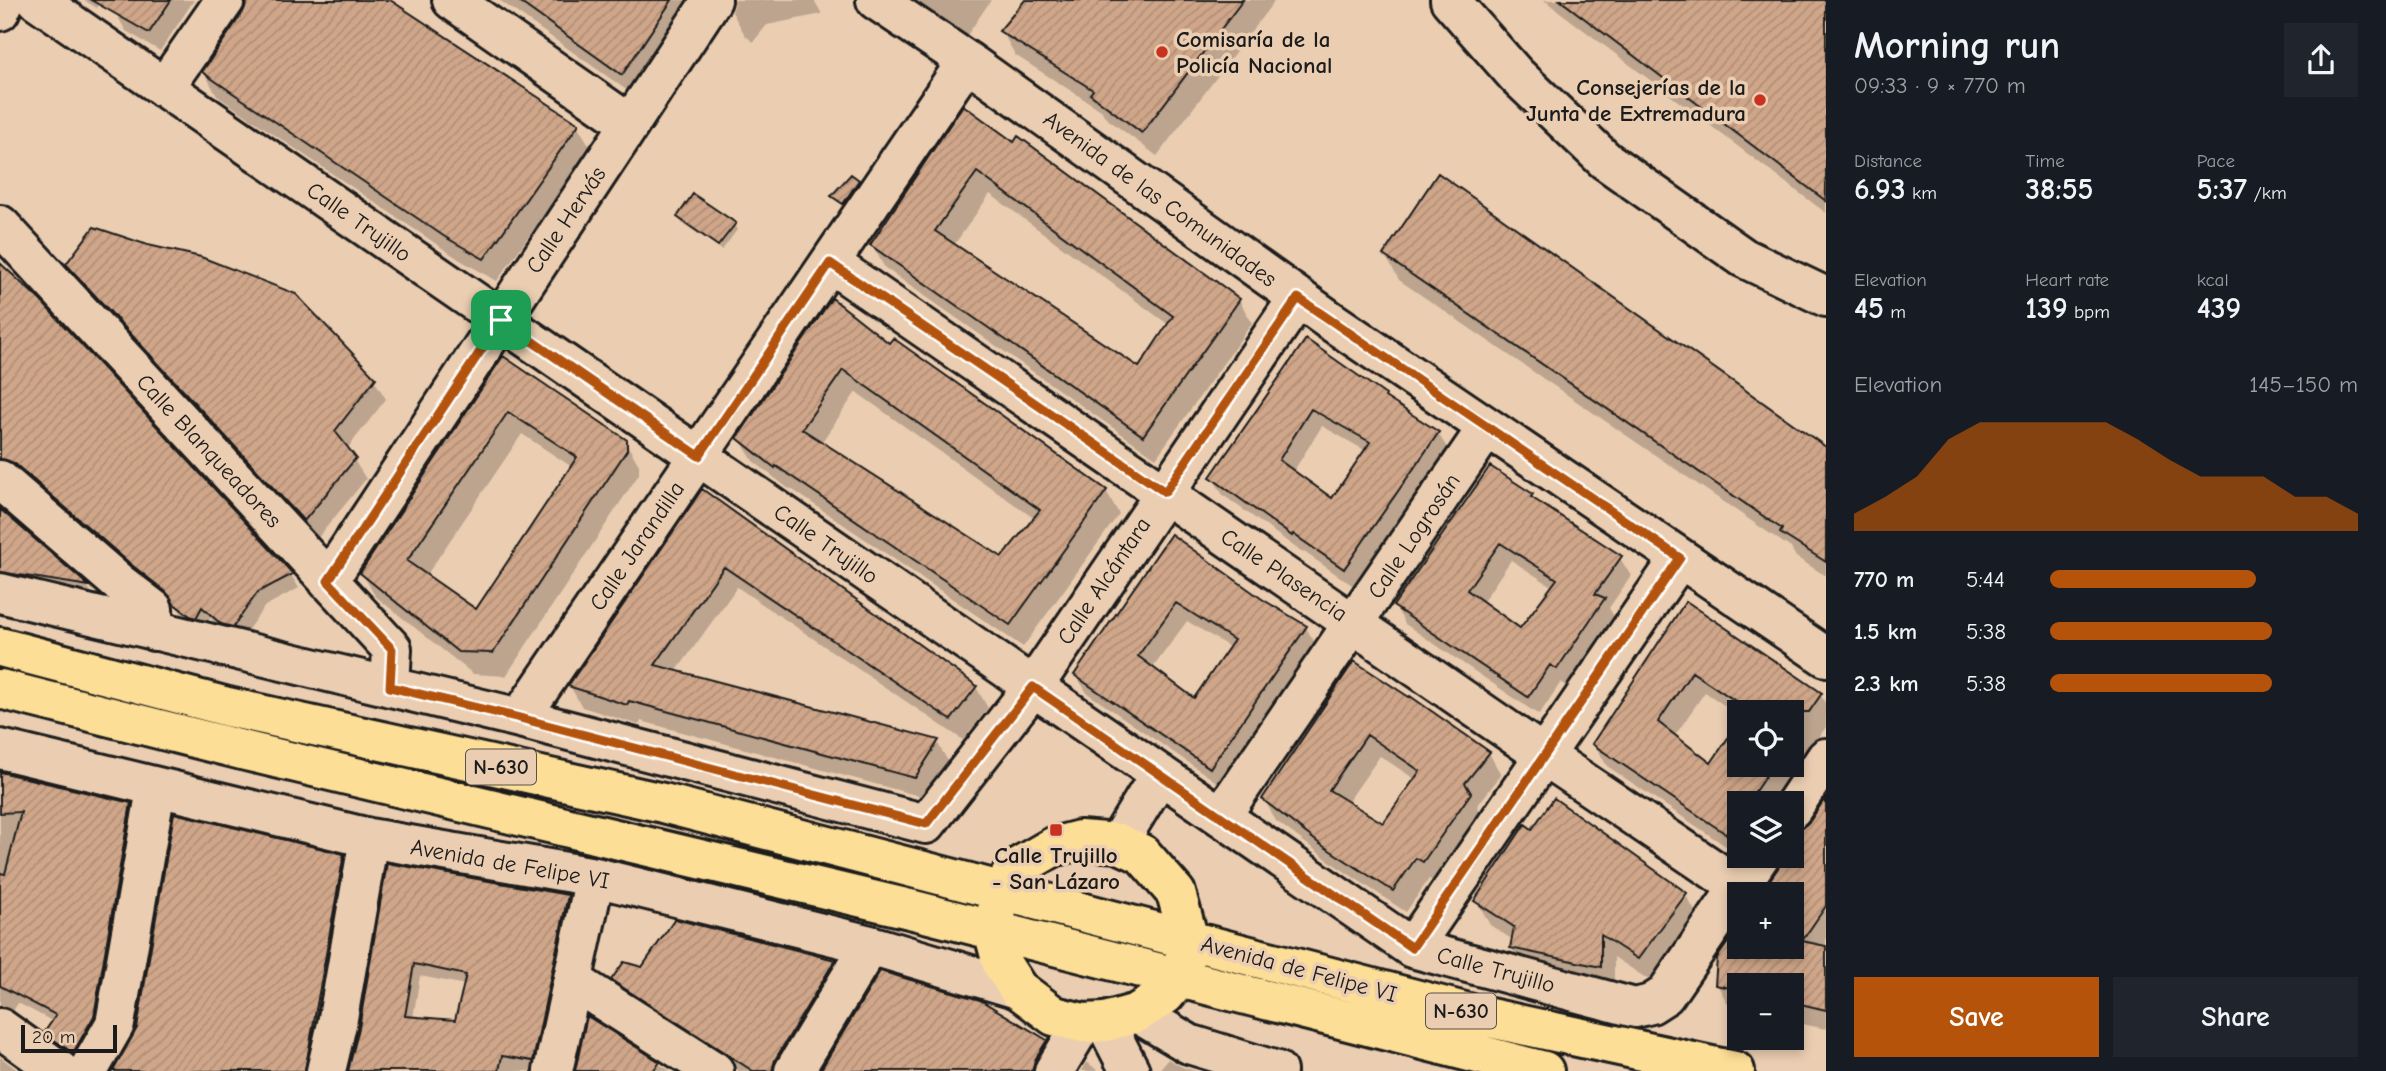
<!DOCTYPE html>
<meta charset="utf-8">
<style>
:root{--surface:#171b24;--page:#20242c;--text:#f1f3f6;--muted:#9ea1a6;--accent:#b45309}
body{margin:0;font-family:"Comic Neue",sans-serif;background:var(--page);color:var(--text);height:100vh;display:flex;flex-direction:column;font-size:26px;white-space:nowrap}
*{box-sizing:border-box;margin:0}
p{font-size:23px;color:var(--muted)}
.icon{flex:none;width:38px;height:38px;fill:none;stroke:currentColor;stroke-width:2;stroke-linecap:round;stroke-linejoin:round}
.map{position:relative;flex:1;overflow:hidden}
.sheet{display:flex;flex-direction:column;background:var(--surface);width:560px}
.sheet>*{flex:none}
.fabs{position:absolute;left:1727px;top:700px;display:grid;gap:14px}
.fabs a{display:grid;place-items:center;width:77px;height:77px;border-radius:0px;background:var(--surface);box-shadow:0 4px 10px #0003;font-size:35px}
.scale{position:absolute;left:21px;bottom:18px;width:96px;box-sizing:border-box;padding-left:7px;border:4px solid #1c1c1c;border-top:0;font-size:19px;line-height:24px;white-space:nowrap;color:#1c1c1c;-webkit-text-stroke:5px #ebceb2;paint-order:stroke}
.pin{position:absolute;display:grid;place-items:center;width:60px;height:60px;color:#fff;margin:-30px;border-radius:14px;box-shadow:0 4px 10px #0006}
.round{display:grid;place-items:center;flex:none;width:74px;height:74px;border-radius:0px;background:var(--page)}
.head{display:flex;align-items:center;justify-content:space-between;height:119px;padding:0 28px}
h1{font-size:38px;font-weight:700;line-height:52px}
.figures{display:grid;grid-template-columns:repeat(3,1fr);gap:10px;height:119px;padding:7px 28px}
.figures div{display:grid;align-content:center}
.figures b{font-size:30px;font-weight:700}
.figures small{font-size:19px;font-weight:400}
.figures p{font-size:19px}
.chart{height:196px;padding:14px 28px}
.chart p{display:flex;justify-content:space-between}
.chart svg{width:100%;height:126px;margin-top:7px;fill:var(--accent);opacity:.7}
.action{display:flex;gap:14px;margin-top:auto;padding:14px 28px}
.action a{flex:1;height:80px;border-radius:0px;background:var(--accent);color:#fff;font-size:28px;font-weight:700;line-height:80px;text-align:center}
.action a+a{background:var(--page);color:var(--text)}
ul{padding:0 28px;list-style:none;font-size:23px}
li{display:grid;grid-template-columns:112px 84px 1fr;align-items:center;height:52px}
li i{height:18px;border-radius:9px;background:var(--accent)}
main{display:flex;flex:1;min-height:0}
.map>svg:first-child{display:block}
</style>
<main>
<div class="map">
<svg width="1826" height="1071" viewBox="0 0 1826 1071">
<defs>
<pattern id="building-hatch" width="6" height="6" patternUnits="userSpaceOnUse" patternTransform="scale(1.75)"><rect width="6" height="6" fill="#cfa689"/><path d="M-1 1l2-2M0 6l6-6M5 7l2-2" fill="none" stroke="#b18e76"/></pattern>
</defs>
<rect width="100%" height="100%" fill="#ebceb2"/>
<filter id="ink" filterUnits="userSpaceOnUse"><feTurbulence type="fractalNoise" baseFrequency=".0143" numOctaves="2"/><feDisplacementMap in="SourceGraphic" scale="14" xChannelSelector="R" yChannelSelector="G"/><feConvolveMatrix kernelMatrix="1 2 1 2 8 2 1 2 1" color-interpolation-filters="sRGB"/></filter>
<g filter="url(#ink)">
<path fill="#0003" fill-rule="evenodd" d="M 84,0 L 101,0 L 97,8 Z
M 116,0 L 194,0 L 160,51 L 126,31 L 115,12 Z
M 251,0 L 388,0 L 577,125 L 591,148 L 497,281 L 460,260 L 217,96 L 204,72 L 245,13 Z
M 499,0 L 699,0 L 635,96 Z
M 727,0 L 814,0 L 822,14 L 767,25 L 753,42 L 745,35 L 732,12 L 735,3 Z
M 906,0 L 991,0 L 964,40 Z
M 1027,0 L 1275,0 L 1157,156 L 1106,118 L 1101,110 L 1015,55 L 1002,31 Z
M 1544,0 L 1826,0 L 1826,213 Z
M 964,108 L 1239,300 L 1252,323 L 1156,458 L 885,268 L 872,245 ZM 990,194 L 1169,325 L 1139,370 L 954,245 Z
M 851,177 L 861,187 L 847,209 L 834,196 Z
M 679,217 L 734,224 L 737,230 L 722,250 L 682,223 Z
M 1385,255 L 1826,449 L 1826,576 L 1796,557 L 1791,548 L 1399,280 Z
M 0,265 L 291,575 L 299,588 L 265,606 L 241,639 L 230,637 L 210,618 L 204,630 L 199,629 L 183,616 L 176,605 L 0,472 Z
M 68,265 L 374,380 L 386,399 L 347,449 L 366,479 L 316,540 L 80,285 Z
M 833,300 L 889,346 L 1106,491 L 1119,514 L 1023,647 L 790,488 L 789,489 L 753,461 L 739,438 ZM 856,392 L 1035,519 L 1002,559 L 821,443 Z
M 1306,342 L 1385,396 L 1387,400 L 1438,433 L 1449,451 L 1355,587 L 1304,552 L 1303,553 L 1223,495 L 1212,477 ZM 1322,426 L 1366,451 L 1333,500 L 1293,472 Z
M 504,358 L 625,441 L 639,465 L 639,474 L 506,676 L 473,674 L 375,596 L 362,573 ZM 522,434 L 572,467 L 476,611 L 426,576 Z
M 703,491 L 976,687 L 988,708 L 963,740 L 737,587 L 676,672 L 937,742 L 949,763 L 927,798 L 641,721 L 639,725 L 582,707 L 570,686 Z
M 1532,495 L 1536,502 L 1620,558 L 1631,576 L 1609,608 L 1615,618 L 1568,687 L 1561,682 L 1539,715 L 1405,624 L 1395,606 ZM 1511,560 L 1553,587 L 1520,631 L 1482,603 Z
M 0,511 L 88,587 L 94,598 L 61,593 L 0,574 Z
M 1172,537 L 1261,600 L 1306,628 L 1317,646 L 1221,785 L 1087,693 L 1076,675 ZM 1187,621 L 1231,648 L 1195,701 L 1152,669 Z
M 1686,603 L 1820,694 L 1826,704 L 1826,727 L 1774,803 L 1740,803 L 1739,855 L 1607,766 L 1594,744 ZM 1705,692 L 1740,716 L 1740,712 L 1792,712 L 1792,765 L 1711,765 L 1674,737 Z
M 1355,663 L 1489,753 L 1501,775 L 1477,806 L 1483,817 L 1436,883 L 1429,879 L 1406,912 L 1335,865 L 1276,821 L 1264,799 ZM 1380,756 L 1416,780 L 1384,825 L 1347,803 Z
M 0,774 L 130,805 L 138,817 L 100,1030 L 80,1065 L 54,1046 L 46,1033 L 54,1022 L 18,1003 L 8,1019 L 0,1020 Z
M 1826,801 L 1826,1029 L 1792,1022 L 1792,985 L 1740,985 L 1740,1010 L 1730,1008 L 1717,984 L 1740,947 L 1792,947 L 1792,894 L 1762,894 L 1780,869 L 1783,856 L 1792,856 L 1792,842 L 1811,822 Z
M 343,856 L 350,869 L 313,1071 L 115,1071 Z
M 388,865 L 567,896 L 574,909 L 540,1071 L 350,1071 L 360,1028 ZM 420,976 L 466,985 L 457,1022 L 413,1018 Z
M 1685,894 L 1699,918 L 1652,982 L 1614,957 L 1614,990 L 1526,972 L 1512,948 L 1513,940 L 1490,925 L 1477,901 Z
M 676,921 L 834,962 L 841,974 L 783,1071 L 738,1071 L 735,1065 L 621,992 L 613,980 L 643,969 Z
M 588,1019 L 670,1071 L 577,1071 Z
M 1046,1041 L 1057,1060 L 1050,1071 L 822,1071 Z
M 0,1057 L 19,1071 L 0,1071 Z
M 1168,1059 L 1182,1067 L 1196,1071 L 1158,1071 Z
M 1087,1062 L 1098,1071 L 1082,1071 Z"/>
<path fill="url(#building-hatch)" stroke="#1c1c1c" stroke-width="2" fill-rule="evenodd" d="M 91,0 L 171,0 L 149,33 Z
M 248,0 L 390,0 L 579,124 L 484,259 L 445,237 L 202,72 L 243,12 Z
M 517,0 L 672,0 L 622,75 Z
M 1025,0 L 1243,0 L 1142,133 L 1090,94 L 1093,90 L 999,31 Z
M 1560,0 L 1826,0 L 1826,201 Z
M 963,105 L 1014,142 L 1018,136 L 1240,299 L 1143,436 L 870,245 ZM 977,172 L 1173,316 L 1139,367 L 935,231 Z
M 1438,173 L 1826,447 L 1826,562 L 1780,533 L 1782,529 L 1383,255 Z
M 851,174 L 859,180 L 843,204 L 831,196 Z
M 693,194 L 736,223 L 718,246 L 677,217 Z
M 94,227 L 148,245 L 201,257 L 296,294 L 376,378 L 335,431 L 356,458 L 304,521 L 66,264 Z
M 0,263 L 40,300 L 293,574 L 258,592 L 233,627 L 221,624 L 202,607 L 196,618 L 190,616 L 173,603 L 166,592 L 133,566 L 14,463 L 0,459 Z
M 832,298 L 889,343 L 893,338 L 1107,490 L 1010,625 L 776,466 L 775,468 L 737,438 ZM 843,370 L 1040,510 L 1002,557 L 802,429 Z
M 1306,339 L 1386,395 L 1385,397 L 1439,432 L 1344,569 L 1293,534 L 1292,536 L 1210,477 ZM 1311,409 L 1370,442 L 1332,498 L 1279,460 Z
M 503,356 L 627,440 L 627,450 L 493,653 L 458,652 L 360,573 ZM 508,412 L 577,457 L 476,609 L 407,561 Z
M 1490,466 L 1533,494 L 1531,497 L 1622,556 L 1595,594 L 1605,598 L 1557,669 L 1550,665 L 1528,697 L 1393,606 ZM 1500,543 L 1557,579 L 1520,628 L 1467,590 Z
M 702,489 L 977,686 L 951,720 L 724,567 L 655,665 L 939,740 L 915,778 L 629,701 L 627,705 L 568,686 Z
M 0,509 L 89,586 L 0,572 Z
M 1171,534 L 1262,599 L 1307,626 L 1210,768 L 1074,675 ZM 1176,603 L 1234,640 L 1194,698 L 1138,656 Z
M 1686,601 L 1822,693 L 1809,712 L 1752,712 L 1692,672 L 1658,722 L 1711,763 L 1740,720 L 1740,765 L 1773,765 L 1747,803 L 1740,803 L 1740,815 L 1726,834 L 1592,744 Z
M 1354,661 L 1409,697 L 1410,696 L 1490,752 L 1465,783 L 1471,793 L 1423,862 L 1416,858 L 1393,891 L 1320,844 L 1262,799 ZM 1367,735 L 1420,771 L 1383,823 L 1329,790 Z
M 0,772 L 131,803 L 94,1016 L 73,1053 L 44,1033 L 56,1015 L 0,986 L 0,873 L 5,874 L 21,812 L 0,813 Z
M 1826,797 L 1826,906 L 1802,941 L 1826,946 L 1826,1010 L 1792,1002 L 1792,985 L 1740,985 L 1740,990 L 1715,985 L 1717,958 L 1740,925 L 1740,947 L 1792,947 L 1792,894 L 1760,894 L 1778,868 L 1782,856 L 1792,856 L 1792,839 L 1799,829 L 1810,821 Z
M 1554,798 L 1687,893 L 1638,959 L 1601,935 L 1601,967 L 1510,948 L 1514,927 L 1474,901 L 1525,824 L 1532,829 Z
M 174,813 L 344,854 L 305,1071 L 113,1071 L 137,1028 Z
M 387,863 L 568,895 L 533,1061 L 502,1056 L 499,1071 L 348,1071 L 359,1028 ZM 414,964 L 466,975 L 455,1020 L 405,1016 Z
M 675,919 L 835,960 L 775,1060 L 772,1071 L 753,1071 L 611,980 L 624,962 L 642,967 Z
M 880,971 L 980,1000 L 1047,1040 L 1035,1060 L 1032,1071 L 820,1071 Z
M 587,1016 L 660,1062 L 653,1071 L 575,1071 Z"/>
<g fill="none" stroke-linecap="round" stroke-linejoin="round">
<g stroke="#1c1c1c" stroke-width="44">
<path id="minor" d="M 37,0 L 1412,948 L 1635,1008 L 1651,1004 L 1665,995 L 1760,856
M 452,0 L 630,124
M 876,0 L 967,61 L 1328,319 L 1826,657
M 1450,0 L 1516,75 L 1605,160 L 1744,258 L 1826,297
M 0,11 L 5,0
M 164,88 L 225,0
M 0,225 L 392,649 L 390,687
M 830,263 L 1545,756 L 1739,887
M 0,480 L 119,583 L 153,609 L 154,631
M 328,581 L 712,0
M 0,593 L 520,718 L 926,824 L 1033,687 L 1298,298
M 520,718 L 967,61
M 0,749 L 369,838 L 595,877 L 870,945 L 1018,989
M 1792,809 L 1826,758
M 1221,816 L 1487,428
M 1118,843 L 1160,774
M 1412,948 L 1680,558
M 573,981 L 714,1071
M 1137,1013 L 1189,1044 L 1277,1071
M 1105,1022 L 1130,1071
M 0,1028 L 60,1071
M 88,1071 L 115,1024 L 156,789
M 326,1071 L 337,1024 L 369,838
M 553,1071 L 595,877
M 794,1071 L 870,945
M 1054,1071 L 1083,1023"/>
</g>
<g stroke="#1c1c1c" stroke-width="44">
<path id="highway" d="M 0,647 L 228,707 L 663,803 L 1476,1015 L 1735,1071
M 0,689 L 246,751 L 914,910 L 1544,1071
M 1080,840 L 1118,843 L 1142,854 L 1176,893 L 1189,940 L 1180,977 L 1165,995 L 1137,1013 L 1105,1022 L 1083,1023 L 1054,1016 L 1018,989 L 1002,964 L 993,930 L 1001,891 L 1015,869 L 1053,847 Z"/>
</g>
<use href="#minor" stroke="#ebceb2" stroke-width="38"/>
<use href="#highway" stroke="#fdde96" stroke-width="38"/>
</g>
</g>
<g fill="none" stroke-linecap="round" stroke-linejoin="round" filter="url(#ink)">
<g stroke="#fff" stroke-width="14">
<path id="route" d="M 830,263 L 1165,492 L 1298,298 L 1680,558 L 1412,948 L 1033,687 L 926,824 L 520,718 L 390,687 L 392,649 L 328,581 L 501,320 L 699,456 Z"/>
</g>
<use href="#route" stroke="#b45309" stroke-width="9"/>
</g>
<g fill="#c8321e" stroke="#ebceb2" stroke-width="2.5">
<circle cx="1162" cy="52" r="7"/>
<circle cx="1760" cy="100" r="7"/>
<rect x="1049" y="823" width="14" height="14" rx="3.5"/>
</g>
<g text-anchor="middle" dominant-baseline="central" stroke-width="7" stroke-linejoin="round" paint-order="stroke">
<g fill="#ebceb2" stroke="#5a5149" stroke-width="2">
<rect x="466" y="749.5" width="70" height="35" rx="5"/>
<rect x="1426" y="993.5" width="70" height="35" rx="5"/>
</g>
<g font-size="21" font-weight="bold" fill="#1c1c1c">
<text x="501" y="767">N-630</text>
<text x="1461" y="1011">N-630</text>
</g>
<g font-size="23" font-weight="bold" fill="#1c1c1c" stroke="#ebceb2" text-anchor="start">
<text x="1176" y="39">Comisaría de la<tspan x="1176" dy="26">Policía Nacional</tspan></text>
<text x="1746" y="87" text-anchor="end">Consejerías de la<tspan x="1746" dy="26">Junta de Extremadura</tspan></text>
<text x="1056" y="855" text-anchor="middle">Calle Trujillo<tspan x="1056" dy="26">- San Lázaro</tspan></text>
</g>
<g font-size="23" fill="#1c1c1c" stroke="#ebceb2">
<text transform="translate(1160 199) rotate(36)">Avenida de las Comunidades</text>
<text transform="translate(566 220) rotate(-56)">Calle Hervás</text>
<text transform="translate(359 222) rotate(35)">Calle Trujillo</text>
<text transform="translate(209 451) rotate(47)">Calle Blanqueadores</text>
<text transform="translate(1414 536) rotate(-56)">Calle Logrosán</text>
<text transform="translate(826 544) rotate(35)">Calle Trujillo</text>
<text transform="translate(637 546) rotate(-56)">Calle Jarandilla</text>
<text transform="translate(1284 575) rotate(34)">Calle Plasencia</text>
<text transform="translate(1104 581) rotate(-56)">Calle Alcántara</text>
<text transform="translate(510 864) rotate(10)">Avenida de Felipe VI</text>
<text transform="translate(1299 969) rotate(15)">Avenida de Felipe VI</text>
<text transform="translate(1496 970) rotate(15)">Calle Trujillo</text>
</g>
</g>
</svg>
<div class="fabs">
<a><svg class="icon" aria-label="locate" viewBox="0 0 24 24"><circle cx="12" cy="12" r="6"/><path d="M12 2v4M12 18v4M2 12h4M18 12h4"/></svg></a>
<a><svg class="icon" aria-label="layers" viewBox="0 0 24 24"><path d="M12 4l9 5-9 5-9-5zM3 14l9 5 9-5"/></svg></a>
<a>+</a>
<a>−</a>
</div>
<div class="scale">20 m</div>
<div class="pin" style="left:501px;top:320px;background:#1e9e55"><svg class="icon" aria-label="arrive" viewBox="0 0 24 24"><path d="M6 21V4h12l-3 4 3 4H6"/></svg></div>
</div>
<section class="sheet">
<div class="head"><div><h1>Morning run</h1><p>09:33 · 9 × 770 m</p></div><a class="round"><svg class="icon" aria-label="share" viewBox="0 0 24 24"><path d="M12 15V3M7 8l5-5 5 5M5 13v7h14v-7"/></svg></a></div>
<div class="figures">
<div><p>Distance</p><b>6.93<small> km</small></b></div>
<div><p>Time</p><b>38:55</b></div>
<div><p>Pace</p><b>5:37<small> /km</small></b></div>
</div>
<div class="figures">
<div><p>Elevation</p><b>45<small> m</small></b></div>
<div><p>Heart rate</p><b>139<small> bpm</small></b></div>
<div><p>kcal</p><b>439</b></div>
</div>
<div class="chart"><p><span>Elevation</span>145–150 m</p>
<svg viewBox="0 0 160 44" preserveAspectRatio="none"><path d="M0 44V38L10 32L20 25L30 12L40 6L50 6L60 6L70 6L80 6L90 12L100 19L110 25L120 25L130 25L140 32L150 32L160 38V44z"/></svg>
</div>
<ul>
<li><b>770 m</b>5:44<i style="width:67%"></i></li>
<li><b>1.5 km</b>5:38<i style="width:72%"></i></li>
<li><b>2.3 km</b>5:38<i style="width:72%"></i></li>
</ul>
<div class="action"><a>Save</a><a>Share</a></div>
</section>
</main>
